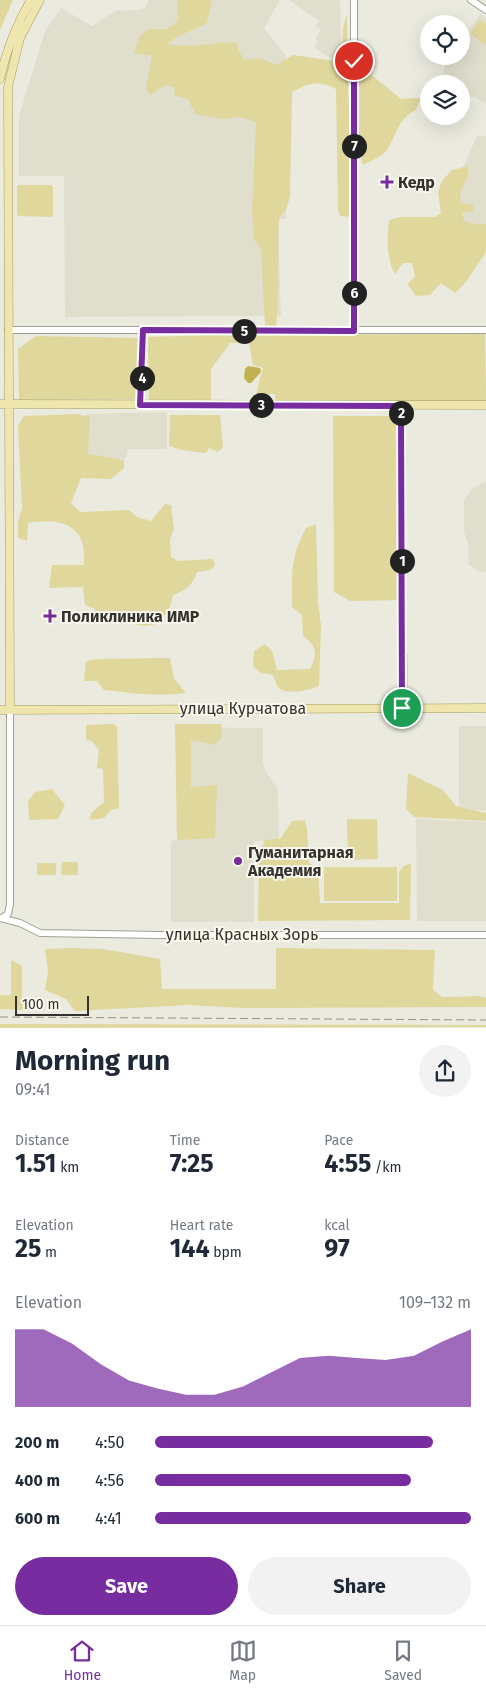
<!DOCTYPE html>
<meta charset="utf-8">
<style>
:root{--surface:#fff;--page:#f2f2f3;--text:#1f2937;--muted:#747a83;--line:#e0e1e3;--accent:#772c9f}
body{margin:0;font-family:"Fira Sans",sans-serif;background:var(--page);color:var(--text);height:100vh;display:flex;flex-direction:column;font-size:19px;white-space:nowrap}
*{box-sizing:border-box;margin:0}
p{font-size:16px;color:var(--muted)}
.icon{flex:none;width:28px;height:28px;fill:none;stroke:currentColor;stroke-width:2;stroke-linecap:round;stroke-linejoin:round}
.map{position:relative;height:1028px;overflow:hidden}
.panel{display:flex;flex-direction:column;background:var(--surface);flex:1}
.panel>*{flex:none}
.fabs{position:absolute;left:420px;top:15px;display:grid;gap:10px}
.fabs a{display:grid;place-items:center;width:50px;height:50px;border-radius:50%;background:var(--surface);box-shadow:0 5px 20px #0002;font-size:25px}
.scale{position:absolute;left:15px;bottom:12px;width:74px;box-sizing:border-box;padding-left:5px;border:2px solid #33322e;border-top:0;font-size:14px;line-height:18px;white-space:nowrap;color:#33322e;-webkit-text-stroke:4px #f9f7ec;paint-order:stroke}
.pin{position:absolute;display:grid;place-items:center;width:42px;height:42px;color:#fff;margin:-21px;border:2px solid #fff;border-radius:50%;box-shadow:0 1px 5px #0007}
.km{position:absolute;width:25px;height:25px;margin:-12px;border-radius:50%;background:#222;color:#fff;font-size:14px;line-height:25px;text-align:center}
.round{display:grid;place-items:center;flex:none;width:52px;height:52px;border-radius:26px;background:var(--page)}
.headline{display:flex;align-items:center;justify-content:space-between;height:85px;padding:0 15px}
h1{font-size:28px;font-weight:700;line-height:38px}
.metrics{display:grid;grid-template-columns:repeat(3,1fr);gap:8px;height:85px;padding:5px 15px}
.metrics div{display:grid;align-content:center}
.metrics b{font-size:25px;font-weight:700}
.metrics small{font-size:14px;font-weight:400}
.metrics p{font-size:14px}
.chart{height:140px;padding:10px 15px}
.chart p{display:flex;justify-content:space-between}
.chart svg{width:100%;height:90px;margin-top:5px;fill:var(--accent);opacity:.7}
.primary-button{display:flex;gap:10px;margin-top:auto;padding:10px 15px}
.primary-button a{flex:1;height:58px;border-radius:30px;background:var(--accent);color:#fff;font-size:20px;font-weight:700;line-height:58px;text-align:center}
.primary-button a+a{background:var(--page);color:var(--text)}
ul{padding:0 15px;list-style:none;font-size:16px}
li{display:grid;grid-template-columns:80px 60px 1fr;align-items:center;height:38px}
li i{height:12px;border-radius:6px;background:var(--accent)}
.tab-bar{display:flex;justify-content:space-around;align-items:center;height:70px;border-top:1px solid var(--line);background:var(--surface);font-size:14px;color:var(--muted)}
.tab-bar a{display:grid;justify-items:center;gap:2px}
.tab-bar .on{color:var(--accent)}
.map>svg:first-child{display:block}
</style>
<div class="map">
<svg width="486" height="1028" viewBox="0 0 486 1028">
<rect width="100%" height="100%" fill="#ebeadf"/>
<path fill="#e0decd" d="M 149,0 L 280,0 L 264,28 L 286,56 L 286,219 L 278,219 L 281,316 L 65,317 L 64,176 L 19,176 L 19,116 L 45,31 L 61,8 L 92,26 L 115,11 L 137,10 L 145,8 Z
M 289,0 L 340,0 L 342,53 L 335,54 L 331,59 L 314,47 L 318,41 L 315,38 L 321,30 L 315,26 L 319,21 Z
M 480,14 L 486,18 L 486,104 L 475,97 L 461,96 L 461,84 L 443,84 L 445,63 L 450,56 L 461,56 L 461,41 Z
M 477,136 L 486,136 L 486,240 L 445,208 Z
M 167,412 L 167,449 L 128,449 L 126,459 L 86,460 L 86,414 Z
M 486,481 L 486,572 L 478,571 L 468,564 L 469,546 L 464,532 L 464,499 L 473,488 Z
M 459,726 L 486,726 L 486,810 L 459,810 Z
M 178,727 L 263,728 L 263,763 L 266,772 L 278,790 L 279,840 L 254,841 L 254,922 L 171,922 L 171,841 L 177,840 Z
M 416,819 L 486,822 L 486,921 L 417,921 Z"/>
<path fill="#dfd79c" d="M 0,0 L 13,0 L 0,30 Z
M 177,0 L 212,0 L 207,23 C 194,31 179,33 167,44 C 191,49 212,42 236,42 L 239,51 L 244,60 L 260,58 L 277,65 L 293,55 L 335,61 L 342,58 L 343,28 L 347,15 L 348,74 L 352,212 L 349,217 L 340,216 L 338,209 L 336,89 C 319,80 308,83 292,92 L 290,197 L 286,209 L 279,218 C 277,253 280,290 276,326 L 265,326 L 261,250 L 254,239 L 252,213 L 256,122 L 240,117 L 222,119 L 195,114 L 188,99 L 175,96 L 174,87 L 165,85 L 150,95 L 146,88 L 152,56 L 134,53 L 140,36 L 149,29 L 167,29 L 178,21 Z
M 481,20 L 486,24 L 486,45 L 472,35 L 471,32 L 479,21 Z
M 364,69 L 401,99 L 421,98 L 416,110 C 398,118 396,136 387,150 C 382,157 370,161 363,165 L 357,145 L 356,87 Z
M 468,166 C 471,180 457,187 461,203 L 473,205 L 473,211 L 462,213 L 464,221 L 479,225 L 486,224 L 486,252 L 466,282 L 455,293 L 441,283 L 430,295 L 416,296 L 407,284 L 415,277 L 412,263 L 403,263 L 395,274 C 386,259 387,237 389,220 L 401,217 L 435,217 L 441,213 L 438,192 L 442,181 L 452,170 Z
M 19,185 L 51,185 L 53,187 L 53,215 L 51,217 L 20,216 L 17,215 L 17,187 Z
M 485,334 L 486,401 L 275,401 L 275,394 L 256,394 L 263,368 L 253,365 L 249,343 L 230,343 L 211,369 L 211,400 L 149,400 L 148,337 L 212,335 Z
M 36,336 L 140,338 L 137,399 L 19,400 L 18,349 Z
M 77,414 L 90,417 L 88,454 L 124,460 L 124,468 L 111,479 L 81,478 L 71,503 L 80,512 L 129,510 L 137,517 L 151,521 L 165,504 L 171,505 L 174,528 L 170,540 L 171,557 L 178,561 L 213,559 L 215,566 L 210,570 L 197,572 C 192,586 186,590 173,595 L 170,606 L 161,623 L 146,626 L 132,624 L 125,615 L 115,613 L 108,621 L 96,621 L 95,609 L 85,605 L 83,587 L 49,588 L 52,565 L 84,565 C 84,559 84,551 83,545 C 77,520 49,519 28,523 L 27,541 L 18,538 L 18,521 L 22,508 L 18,426 L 24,416 Z
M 170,415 L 220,415 L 223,447 L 218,452 L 209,448 L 206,453 L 181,450 L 169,446 Z
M 333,416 L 396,416 L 401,600 L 350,601 L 334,592 Z
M 316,524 L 318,602 L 321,626 L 319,686 C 310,690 286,696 278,687 C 276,684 275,679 273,675 L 261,673 L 253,666 L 254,651 L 265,644 L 272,651 L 277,670 L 310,669 C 318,653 317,647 303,636 L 302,615 L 292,607 C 292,575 290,558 306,528 Z
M 406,654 L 408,654 L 408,693 L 404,693 L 404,657 Z
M 170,658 L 174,679 L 186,693 C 159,697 131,693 104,690 L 97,681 L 84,681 L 86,661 L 98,659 Z
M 114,724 L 117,727 L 119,808 L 111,810 L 104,818 L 90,820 L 91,813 L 104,802 L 103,769 L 97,768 L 99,750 L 92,741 L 86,740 L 86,725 Z
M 175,724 L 221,724 L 222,736 L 215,745 L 191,740 L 191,787 L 217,785 L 215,838 L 177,840 Z
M 408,773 L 443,790 L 456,806 L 486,813 L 486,821 L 414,817 L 406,809 Z
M 52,789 L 65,805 L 58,819 L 29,820 L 28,801 L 35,792 Z
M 347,819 L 377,819 L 378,859 L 348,860 Z
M 305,820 L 307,829 L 309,863 L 318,868 L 320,903 L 399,903 L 399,872 L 405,865 L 411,864 L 410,920 L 258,921 L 259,853 L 265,840 L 280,839 L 292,821 Z
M 62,862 L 78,862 L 78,875 L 61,875 Z
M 37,863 L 56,863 L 56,875 L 37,875 Z
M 324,867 L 397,867 L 397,901 L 324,901 Z
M 68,948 L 103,949 L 160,959 L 162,989 L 276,989 L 276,948 L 435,950 L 433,990 L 442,997 L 480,996 L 486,998 L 486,1007 L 243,1008 L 189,1005 L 75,1011 L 66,999 L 45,990 L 48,971 L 45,949 Z
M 11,960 L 22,966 L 22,1001 L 25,1010 L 0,1009 L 0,995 L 11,995 Z
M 0,1024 L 486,1025 L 486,1027 L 0,1028 Z"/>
<path fill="#c0b251" d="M 248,366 L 260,368 L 261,372 L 251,383 L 248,383 L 244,378 L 245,369 Z"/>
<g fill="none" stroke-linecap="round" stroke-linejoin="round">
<g stroke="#a1a096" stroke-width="8">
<path id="minor" d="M 471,0 L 486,10
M 8,330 L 486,330
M 354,331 L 354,0
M 141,405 L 143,330
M 401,406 L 402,708
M 0,918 L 20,923 L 40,933 L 159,935 L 486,935
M 2,918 L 8,914 L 10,904 L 10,709"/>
</g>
<g stroke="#a59c5e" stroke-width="9">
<path id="major" d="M 0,79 C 6,51 16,25 31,0
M 0,404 L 486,405
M 10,709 L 8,87 L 20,38 L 40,0
M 0,710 L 486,708"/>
</g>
<use href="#minor" stroke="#fff" stroke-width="6"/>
<use href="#major" stroke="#eee6ae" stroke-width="8"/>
<path stroke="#93928a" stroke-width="1" stroke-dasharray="8 4" stroke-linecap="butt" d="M 0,1017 L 486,1020"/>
</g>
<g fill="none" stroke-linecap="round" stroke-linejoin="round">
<g stroke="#fff" stroke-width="10">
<path id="route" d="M 354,61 L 354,331 L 143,330 L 140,405 L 401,406 L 402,708"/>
</g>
<use href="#route" stroke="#772c9f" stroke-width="6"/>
</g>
<g fill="#772c9f" stroke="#f9f7ec" stroke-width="2">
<path d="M384.5 174.5h5v5h5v5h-5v5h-5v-5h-5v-5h5z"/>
<path d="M47.5 608.5h5v5h5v5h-5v5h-5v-5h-5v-5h5z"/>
<circle cx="238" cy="861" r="5"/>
</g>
<g text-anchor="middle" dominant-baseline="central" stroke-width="4" stroke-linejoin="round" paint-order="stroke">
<g font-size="16" font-weight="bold" fill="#33322e" stroke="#f9f7ec" text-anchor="start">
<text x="398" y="182">Кедр</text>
<text x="61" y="616">Поликлиника ИМР</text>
<text x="248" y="852">Гуманитарная<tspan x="248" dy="18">Академия</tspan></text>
</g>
<g font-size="16" fill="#33322e" stroke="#f9f7ec">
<text x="243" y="708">улица Курчатова</text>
<text x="242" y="934">улица Красных Зорь</text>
</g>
</g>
</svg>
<div class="fabs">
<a><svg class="icon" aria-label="locate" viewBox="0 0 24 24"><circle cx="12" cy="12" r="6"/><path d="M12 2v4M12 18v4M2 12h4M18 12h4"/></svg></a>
<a><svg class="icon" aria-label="layers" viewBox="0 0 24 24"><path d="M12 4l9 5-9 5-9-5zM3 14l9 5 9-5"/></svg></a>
</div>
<div class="scale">100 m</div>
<div class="pin" style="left:402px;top:708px;background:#1e9e55"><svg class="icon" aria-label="arrive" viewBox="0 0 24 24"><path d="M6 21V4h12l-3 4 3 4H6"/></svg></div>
<div class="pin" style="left:354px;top:61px;background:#d93025"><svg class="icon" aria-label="check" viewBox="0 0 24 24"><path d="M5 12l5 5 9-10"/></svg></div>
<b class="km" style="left:402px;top:561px">1</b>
<b class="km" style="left:401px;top:413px">2</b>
<b class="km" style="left:261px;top:405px">3</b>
<b class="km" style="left:142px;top:378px">4</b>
<b class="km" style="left:244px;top:331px">5</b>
<b class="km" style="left:354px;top:293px">6</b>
<b class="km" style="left:354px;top:146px">7</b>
</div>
<section class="panel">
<div class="headline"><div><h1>Morning run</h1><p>09:41</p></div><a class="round"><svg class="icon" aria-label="share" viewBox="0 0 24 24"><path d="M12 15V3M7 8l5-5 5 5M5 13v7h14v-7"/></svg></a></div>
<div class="metrics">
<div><p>Distance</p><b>1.51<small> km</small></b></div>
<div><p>Time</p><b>7:25</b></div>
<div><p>Pace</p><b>4:55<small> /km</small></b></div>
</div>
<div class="metrics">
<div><p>Elevation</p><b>25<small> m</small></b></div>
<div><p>Heart rate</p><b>144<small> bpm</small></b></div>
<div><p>kcal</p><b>97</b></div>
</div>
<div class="chart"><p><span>Elevation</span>109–132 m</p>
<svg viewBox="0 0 160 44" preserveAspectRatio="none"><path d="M0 44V6L10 6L20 13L30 23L40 31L50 35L60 38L70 38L80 34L90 27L100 20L110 19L120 20L130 21L140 19L150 12L160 6V44z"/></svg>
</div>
<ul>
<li><b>200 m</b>4:50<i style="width:88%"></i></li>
<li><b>400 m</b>4:56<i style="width:81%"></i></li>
<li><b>600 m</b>4:41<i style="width:100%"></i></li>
</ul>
<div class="primary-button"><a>Save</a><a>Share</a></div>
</section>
<nav class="tab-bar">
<a class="on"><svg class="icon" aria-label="home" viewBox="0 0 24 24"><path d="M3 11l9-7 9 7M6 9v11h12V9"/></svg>Home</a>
<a><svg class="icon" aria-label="map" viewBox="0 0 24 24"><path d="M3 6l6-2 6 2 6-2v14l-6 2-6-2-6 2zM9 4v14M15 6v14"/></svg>Map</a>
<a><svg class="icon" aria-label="saved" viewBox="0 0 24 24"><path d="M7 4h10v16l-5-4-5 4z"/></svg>Saved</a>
</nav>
